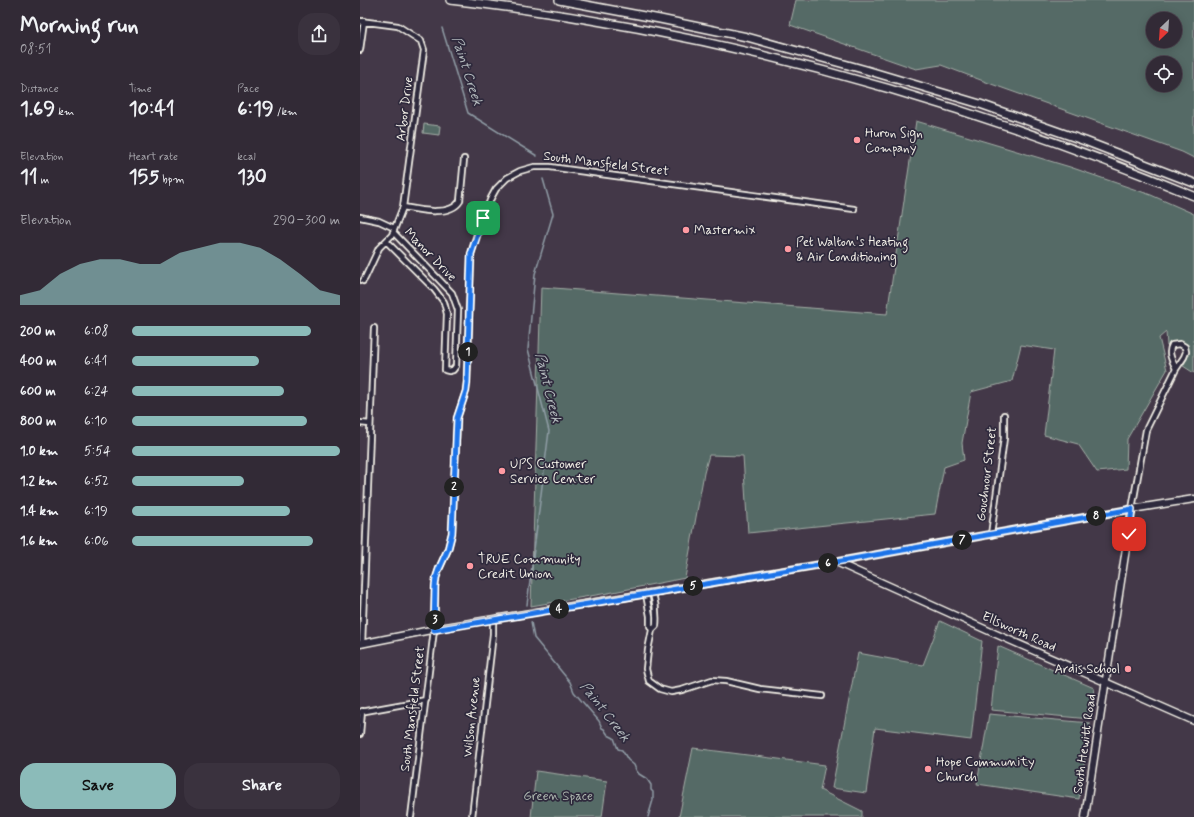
<!DOCTYPE html>
<meta charset="utf-8">
<style>
:root{--surface:#322a36;--page:#3a323e;--text:#f1f3f6;--muted:#a8a7ad;--line:#4d4651;--accent:#8bbbb9}
body{margin:0;font-family:Mynerve,sans-serif;background:var(--page);color:var(--text);height:100vh;display:flex;flex-direction:column;font-size:15px;white-space:nowrap}
*{box-sizing:border-box;margin:0}
p{font-size:13px;color:var(--muted)}
.icon{flex:none;width:22px;height:22px;fill:none;stroke:currentColor;stroke-width:2;stroke-linecap:round;stroke-linejoin:round}
.map{position:relative;flex:1;overflow:hidden}
.sheet{display:flex;flex-direction:column;background:var(--surface);width:360px}
.sheet>*{flex:none}
.needle{width:26px;rotate:205deg}
.controls{position:absolute;left:786px;top:12px;display:grid;gap:8px}
.controls a{display:grid;place-items:center;width:36px;height:36px;border-radius:50%;background:var(--surface);box-shadow:0 2px 10px #0003,0 0 0 1px var(--line);font-size:20px}
.pin{position:absolute;display:grid;place-items:center;width:34px;height:34px;color:#fff;margin:-17px;border-radius:8px;box-shadow:0 2px 6px #0006}
.km{position:absolute;width:20px;height:20px;margin:-10px;border-radius:50%;background:#222;color:#fff;font-size:11px;line-height:20px;text-align:center}
.round{display:grid;place-items:center;flex:none;width:42px;height:42px;border-radius:16px;background:var(--page)}
.overview{display:flex;align-items:center;justify-content:space-between;height:68px;padding:0 20px}
h1{font-size:22px;font-weight:800;line-height:30px}
.metrics{display:grid;grid-template-columns:repeat(3,1fr);gap:6px;height:68px;padding:4px 20px}
.metrics div{display:grid;align-content:center}
.metrics b{font-size:20px;font-weight:800}
.metrics small{font-size:11px;font-weight:400}
.metrics p{font-size:11px}
.chart{height:112px;padding:8px 20px}
.chart p{display:flex;justify-content:space-between}
.chart svg{width:100%;height:72px;margin-top:4px;fill:var(--accent);opacity:.7}
.primary-button{display:flex;gap:8px;margin-top:auto;padding:8px 20px}
.primary-button a{flex:1;height:46px;border-radius:16px;background:var(--accent);color:#111;font-size:16px;font-weight:800;line-height:46px;text-align:center}
.primary-button a+a{background:var(--page);color:var(--text)}
ul{padding:0 20px;list-style:none;font-size:13px}
li{display:grid;grid-template-columns:64px 48px 1fr;align-items:center;height:30px}
li i{height:10px;border-radius:5px;background:var(--accent)}
main{display:flex;flex:1;min-height:0}
.map>svg:first-child{display:block}
</style>
<main>
<section class="sheet">
<div class="overview"><div><h1>Morning run</h1><p>08:51</p></div><a class="round"><svg class="icon" aria-label="share" viewBox="0 0 24 24"><path d="M12 15V3M7 8l5-5 5 5M5 13v7h14v-7"/></svg></a></div>
<div class="metrics">
<div><p>Distance</p><b>1.69<small> km</small></b></div>
<div><p>Time</p><b>10:41</b></div>
<div><p>Pace</p><b>6:19<small> /km</small></b></div>
</div>
<div class="metrics">
<div><p>Elevation</p><b>11<small> m</small></b></div>
<div><p>Heart rate</p><b>155<small> bpm</small></b></div>
<div><p>kcal</p><b>130</b></div>
</div>
<div class="chart"><p><span>Elevation</span>290–300 m</p>
<svg viewBox="0 0 160 44" preserveAspectRatio="none"><path d="M0 44V38L10 35L20 25L30 19L40 16L50 16L60 19L70 19L80 12L90 9L100 6L110 6L120 9L130 16L140 25L150 35L160 38V44z"/></svg>
</div>
<ul>
<li><b>200 m</b>6:08<i style="width:86%"></i></li>
<li><b>400 m</b>6:41<i style="width:61%"></i></li>
<li><b>600 m</b>6:24<i style="width:73%"></i></li>
<li><b>800 m</b>6:10<i style="width:84%"></i></li>
<li><b>1.0 km</b>5:54<i style="width:100%"></i></li>
<li><b>1.2 km</b>6:52<i style="width:54%"></i></li>
<li><b>1.4 km</b>6:19<i style="width:76%"></i></li>
<li><b>1.6 km</b>6:06<i style="width:87%"></i></li>
</ul>
<div class="primary-button"><a>Save</a><a>Share</a></div>
</section>
<div class="map">
<svg width="834" height="817" viewBox="0 0 834 817">
<rect width="100%" height="100%" fill="#433848"/>
<filter id="ink" filterUnits="userSpaceOnUse"><feTurbulence type="fractalNoise" baseFrequency=".025" numOctaves="2"/><feDisplacementMap in="SourceGraphic" scale="8" xChannelSelector="R" yChannelSelector="G"/><feConvolveMatrix kernelMatrix="1 2 1 2 8 2 1 2 1" color-interpolation-filters="sRGB"/></filter>
<g filter="url(#ink)">
<path fill="#556b66" stroke="#a4aea7" fill-rule="evenodd" d="M 436,0 L 834,0 L 834,158 L 822,152 L 634,85 L 581,65 L 556,69 L 430,25 ZM 793,19 L 815,19 L 815,41 L 793,41 ZM 793,63 L 815,63 L 815,85 L 793,85 Z
M 556,121 L 710,167 L 791,195 L 834,214 L 834,373 L 823,366 C 825,362 829,357 828,351 C 828,340 814,338 807,346 L 806,332 L 799,338 L 807,370 L 767,439 L 766,469 L 737,472 L 718,444 L 684,435 L 694,350 L 661,345 L 652,381 L 611,392 L 602,443 L 604,460 L 584,467 L 575,514 L 388,533 L 383,456 L 349,455 L 344,473 L 325,578 L 248,593 L 171,606 L 181,287 L 527,314 Z
M 64,124 L 80,126 L 79,135 L 63,133 Z
M 580,621 L 622,641 L 611,740 L 515,728 L 506,793 L 472,788 L 498,653 L 563,665 Z
M 638,646 L 734,688 L 730,719 L 631,710 Z
M 629,714 L 730,723 L 719,799 L 617,784 Z
M 333,748 L 465,765 L 460,790 L 502,811 L 502,817 L 319,817 Z
M 176,771 L 247,781 L 242,817 L 171,817 Z"/>
<g fill="none" stroke-linecap="round" stroke-linejoin="round">
<path stroke="#909da6" stroke-width="1.5" d="M 82,28 L 108,113 L 177,156
M 167,605 L 189,431 L 168,349 L 175,274 L 193,214 L 183,179
M 171,622 L 174,638 L 210,682 L 214,692 L 239,721 L 242,728 L 244,729 L 248,735 L 254,738 L 258,749 L 262,750 L 268,760 L 274,765 L 276,770 L 279,774 L 287,779 L 291,785 L 291,790 L 293,792 L 293,800 L 288,817"/>
<g stroke="#f4f1e8" stroke-width="8">
<path id="minor" d="M 0,21 L 38,26 L 61,41 L 64,50 L 43,207 L 32,235 L 19,248 L 5,278 L 3,281
M 0,50 L 4,21
M 43,207 C 59,210 90,217 100,201 L 104,159
M 0,217 L 19,221 L 34,228
M 26,241 L 74,289 L 84,302 L 87,314 L 85,370 L 89,371 L 93,370 L 96,366 L 98,310 L 92,293 L 33,232
M 0,423 L 10,424
M 772,509 L 786,430 L 816,369 L 824,357 L 826,352 L 825,347 L 820,344 L 812,345 C 807,354 813,361 816,369
M 631,535 L 644,438 L 644,415
M 286,594 L 290,616 L 290,626 L 292,630 L 288,650 L 286,669 L 289,681 L 300,689 L 311,692 L 322,690 L 352,680 L 366,681 L 400,689 L 462,696
M 292,630 L 296,626 C 297,614 296,604 293,593
M 2,644 L 14,328
M 0,712 L 66,700
M 0,734 L 2,711
M 51,817 L 74,630 L 75,587 L 76,578 L 79,569 L 88,549 L 92,533 L 97,418 L 106,391 L 107,382 L 111,254 L 118,231 L 131,198 L 136,189 L 147,178 L 160,171 L 174,167 L 190,167 L 494,209
M 112,817 L 133,634 L 133,620"/>
</g>
<g stroke="#f4f1e8" stroke-width="9">
<path id="major" d="M 476,562 L 629,631 L 834,721
M 0,644 L 86,627 L 476,562 L 772,509 L 834,499
M 725,817 L 772,509"/>
</g>
<g stroke="#f4f1e8" stroke-width="10">
<path id="highway" d="M 90,0 C 346,29 597,98 834,196
M 199,0 L 300,19 L 387,37 L 506,70 L 620,104 L 725,141 L 834,183"/>
</g>
<use href="#minor" stroke="#2f2a3d" stroke-width="4.5"/>
<use href="#major" stroke="#2f2a3d" stroke-width="6"/>
<use href="#highway" stroke="#2f2a3d" stroke-width="7"/>
</g>
</g>
<g fill="none" stroke-linecap="round" stroke-linejoin="round" filter="url(#ink)">
<g stroke="#fff" stroke-width="8">
<path id="route" d="M 123,218 L 111,254 L 107,382 L 106,391 L 97,418 L 92,533 L 88,549 L 79,569 L 76,578 L 75,587 L 74,630 L 476,562 L 772,509 L 769,534"/>
</g>
<use href="#route" stroke="#1a73e8" stroke-width="5"/>
</g>
<g fill="#ff9aa2" stroke="#2f2a3d" stroke-width="1.5">
<circle cx="497" cy="140" r="4"/>
<circle cx="326" cy="230" r="4"/>
<circle cx="428" cy="249" r="4"/>
<circle cx="142" cy="471" r="4"/>
<circle cx="110" cy="566" r="4"/>
<circle cx="768" cy="669" r="4"/>
<circle cx="568" cy="769" r="4"/>
</g>
<g text-anchor="middle" dominant-baseline="central" stroke-width="3.5" stroke-linejoin="round" paint-order="stroke">
<g font-size="13" fill="#f4f1e8" stroke="#2f2a3d">
<text transform="translate(45 109) rotate(-83)">Arbor Drive</text>
<text transform="translate(246 164) rotate(7)">South Mansfield Street</text>
<text transform="translate(70 255) rotate(46)">Manor Drive</text>
<text transform="translate(627 474) rotate(-83)">Gouchnour Street</text>
<text transform="translate(659 632) rotate(24)">Ellsworth Road</text>
<text transform="translate(53 709) rotate(-83)">South Mansfield Street</text>
<text transform="translate(112 717) rotate(-84)">Wilson Avenue</text>
<text transform="translate(725 744) rotate(-82)">South Hewitt Road</text>
</g>
<g font-size="13" fill="#f4f1e8" stroke="#2f2a3d" text-anchor="start">
<text x="505" y="133">Huron Sign<tspan x="505" dy="15">Company</tspan></text>
<text x="334" y="230">Mastermix</text>
<text x="436" y="242">Pet Walton's Heating<tspan x="436" dy="15">&amp; Air Conditioning</tspan></text>
<text x="150" y="464">UPS Customer<tspan x="150" dy="15">Service Center</tspan></text>
<text x="118" y="559">TRUE Community<tspan x="118" dy="15">Credit Union</tspan></text>
<text x="760" y="669" text-anchor="end">Ardis School</text>
<text x="576" y="762">Hope Community<tspan x="576" dy="15">Church</tspan></text>
</g>
<g font-size="13" fill="#acb5ae" stroke="#2f2a3d">
<text x="198" y="796">Green Space</text>
</g>
<g font-size="14" font-style="italic" fill="#b2b9bc" stroke="#2f2a3d">
<text transform="translate(107 71) rotate(72)">Paint Creek</text>
<text transform="translate(188 388) rotate(76)">Paint Creek</text>
<text transform="translate(245 712) rotate(52)">Paint Creek</text>
</g>
</g>
</svg>
<div class="controls">
<a><svg class="needle" viewBox="-14 -14 28 28"><path d="M0-13l5 13h-10z" fill="#e53935"/><path d="M0 13l5-13h-10z" fill="#a8a7ad"/></svg></a>
<a><svg class="icon" aria-label="locate" viewBox="0 0 24 24"><circle cx="12" cy="12" r="6"/><path d="M12 2v4M12 18v4M2 12h4M18 12h4"/></svg></a>
</div>
<div class="pin" style="left:123px;top:218px;background:#1e9e55"><svg class="icon" aria-label="arrive" viewBox="0 0 24 24"><path d="M6 21V4h12l-3 4 3 4H6"/></svg></div>
<div class="pin" style="left:769px;top:534px;background:#d93025"><svg class="icon" aria-label="check" viewBox="0 0 24 24"><path d="M5 12l5 5 9-10"/></svg></div>
<b class="km" style="left:108px;top:352px">1</b>
<b class="km" style="left:94px;top:487px">2</b>
<b class="km" style="left:75px;top:620px">3</b>
<b class="km" style="left:199px;top:609px">4</b>
<b class="km" style="left:333px;top:586px">5</b>
<b class="km" style="left:468px;top:563px">6</b>
<b class="km" style="left:602px;top:540px">7</b>
<b class="km" style="left:736px;top:516px">8</b>
</div>
</main>
